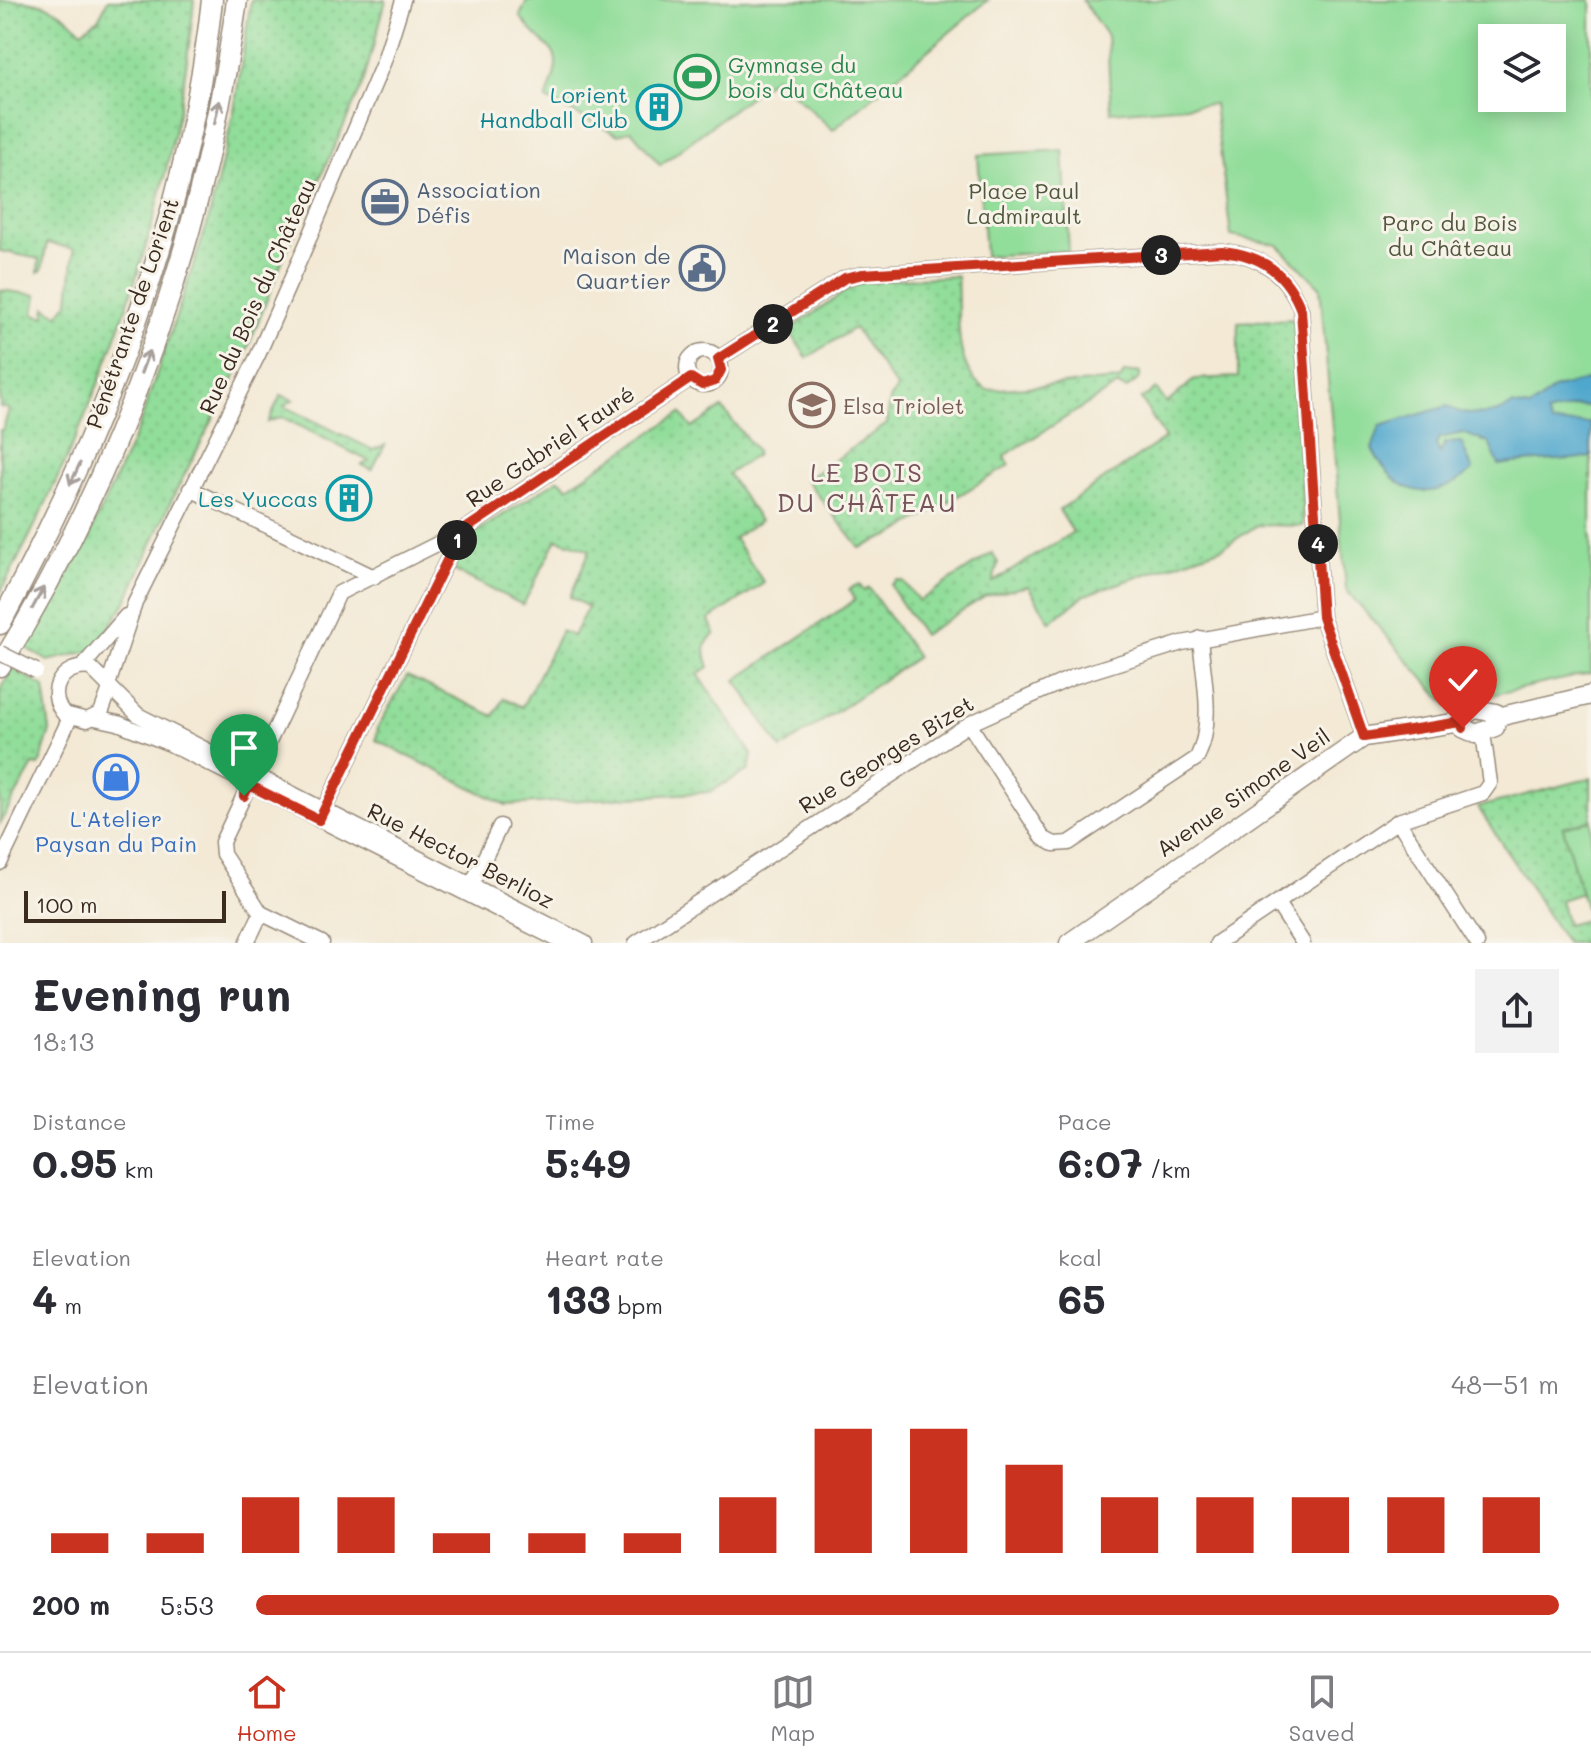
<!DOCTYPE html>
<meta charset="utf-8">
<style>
:root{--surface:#fff;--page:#f2f2f3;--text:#2b2b33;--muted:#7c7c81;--line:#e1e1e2;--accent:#c8321e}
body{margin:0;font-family:Mali,sans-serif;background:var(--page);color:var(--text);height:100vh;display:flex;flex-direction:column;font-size:30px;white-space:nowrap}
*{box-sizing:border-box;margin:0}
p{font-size:26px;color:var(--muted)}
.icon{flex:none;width:44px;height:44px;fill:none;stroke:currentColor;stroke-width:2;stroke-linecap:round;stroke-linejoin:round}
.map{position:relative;height:943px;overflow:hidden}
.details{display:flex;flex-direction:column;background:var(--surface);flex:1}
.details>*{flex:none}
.tools{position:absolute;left:1478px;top:24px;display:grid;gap:16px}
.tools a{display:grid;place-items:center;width:88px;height:88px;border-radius:0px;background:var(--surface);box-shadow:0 4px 20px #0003;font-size:40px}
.scale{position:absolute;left:24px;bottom:20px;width:202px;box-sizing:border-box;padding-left:8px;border:4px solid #3b2a1e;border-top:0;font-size:22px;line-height:28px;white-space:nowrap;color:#3b2a1e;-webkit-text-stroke:6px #f7f3e8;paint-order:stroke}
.pin{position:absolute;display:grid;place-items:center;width:68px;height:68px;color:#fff;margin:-82px -34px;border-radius:50% 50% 50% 0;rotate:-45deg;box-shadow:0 0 8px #0007}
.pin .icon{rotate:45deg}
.km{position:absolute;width:40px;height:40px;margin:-20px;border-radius:50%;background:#222;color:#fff;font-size:22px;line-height:40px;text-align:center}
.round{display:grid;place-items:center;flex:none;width:84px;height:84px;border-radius:0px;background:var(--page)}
.overview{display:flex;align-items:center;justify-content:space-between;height:136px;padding:0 32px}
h1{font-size:44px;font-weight:700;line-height:60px}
.stats{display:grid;grid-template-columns:repeat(3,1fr);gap:12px;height:136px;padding:8px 32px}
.stats div{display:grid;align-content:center}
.stats b{font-size:40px;font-weight:700}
.stats small{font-size:22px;font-weight:400}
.stats p{font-size:22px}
.chart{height:224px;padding:16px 32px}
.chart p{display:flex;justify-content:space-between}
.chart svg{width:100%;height:144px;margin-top:8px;stroke:var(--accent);stroke-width:6}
ul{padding:0 32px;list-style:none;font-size:26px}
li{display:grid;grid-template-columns:128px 96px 1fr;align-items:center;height:60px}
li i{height:20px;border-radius:10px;background:var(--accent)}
.dock{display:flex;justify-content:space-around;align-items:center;height:112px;border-top:2px solid var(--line);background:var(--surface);font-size:22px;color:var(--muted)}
.dock a{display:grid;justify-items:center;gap:4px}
.dock .selected{color:var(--accent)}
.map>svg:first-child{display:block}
</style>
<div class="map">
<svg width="1591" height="943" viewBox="0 0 1591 943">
<defs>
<pattern id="grass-dots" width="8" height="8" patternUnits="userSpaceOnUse" patternTransform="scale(2)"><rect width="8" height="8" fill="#91dd9a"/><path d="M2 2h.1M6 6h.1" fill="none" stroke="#7ebe84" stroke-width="1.8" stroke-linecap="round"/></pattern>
</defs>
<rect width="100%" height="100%" fill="#f7f3e8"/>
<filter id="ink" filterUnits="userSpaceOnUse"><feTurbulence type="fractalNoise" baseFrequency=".0125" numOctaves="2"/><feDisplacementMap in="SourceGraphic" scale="16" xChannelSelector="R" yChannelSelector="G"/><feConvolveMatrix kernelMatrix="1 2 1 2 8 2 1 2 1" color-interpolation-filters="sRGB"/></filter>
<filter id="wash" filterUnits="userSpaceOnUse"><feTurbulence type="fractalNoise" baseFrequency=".006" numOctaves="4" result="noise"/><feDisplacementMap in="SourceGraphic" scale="32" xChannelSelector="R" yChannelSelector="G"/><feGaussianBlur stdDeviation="1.8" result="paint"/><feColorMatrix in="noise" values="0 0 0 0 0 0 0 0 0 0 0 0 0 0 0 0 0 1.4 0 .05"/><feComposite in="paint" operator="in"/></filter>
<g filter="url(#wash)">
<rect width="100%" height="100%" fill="#f3e9d5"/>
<path fill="url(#grass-dots)" stroke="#66845c" stroke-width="2" d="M 0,0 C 39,0 55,4 82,31 L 98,19 L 108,0 L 194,0 C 175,209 99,409 0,593 L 0,430 L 3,430 L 9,409 L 0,407 L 0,290 L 37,295 L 34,314 L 45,317 L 46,307 L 58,315 L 69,301 L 74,249 L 47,243 L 42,270 L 38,272 L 39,259 L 0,251 Z
M 251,0 L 386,0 L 363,84 L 283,259 L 240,367 L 173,497 L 125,604 L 94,650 L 48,661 L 26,648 L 86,543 L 139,426 L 208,222 L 234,111 Z
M 957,276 C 960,314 951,369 987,390 L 1120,380 L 1124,373 L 1140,372 L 1140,378 L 1126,389 L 1118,385 L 1004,456 L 1010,465 L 894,534 L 860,548 L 806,480 L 887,424 L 890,400 L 897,388 L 854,328 L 807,358 L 789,330 L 861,281 Z
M 1292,319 L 1296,325 L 1303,526 L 1258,525 L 1222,548 L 1085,595 L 1050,622 L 1028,586 L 986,596 L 923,635 L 893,590 L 891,585 L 897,580 L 903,581 L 919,601 L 992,553 L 998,563 L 993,582 L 1073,532 L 1059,510 L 1165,438 L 1141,399 L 1156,389 L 1167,403 L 1195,379 L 1238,377 L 1238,322 Z
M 281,395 L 293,400 L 284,406 L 373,450 L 385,445 L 372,470 L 362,465 L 369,461 L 282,417 L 268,422 Z
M 722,408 L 756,450 L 756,455 L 728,474 L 760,521 L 734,538 L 764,583 L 709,620 L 715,634 C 702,643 704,653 709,667 L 698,674 L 752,754 L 749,770 L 709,792 L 506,805 L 376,740 L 378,727 L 407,676 L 494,716 L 504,698 L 522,707 L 561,631 L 573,636 L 588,607 L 570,597 L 590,550 L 557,539 L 523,605 L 453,570 L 467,538 L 559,479 L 568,487 L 681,413 L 692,428 Z
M 859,584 L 864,591 L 869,588 L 917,657 L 781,749 L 736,680 L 855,600 L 849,589 Z
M 12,668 L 44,687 L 50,731 L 39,766 L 33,765 L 0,823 L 0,692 Z
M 1591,778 L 1591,820 L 1563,827 L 1581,893 L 1560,900 L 1567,925 L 1588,919 L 1591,943 L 1566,943 L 1478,807 Z"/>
<path fill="#91dd9a" stroke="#66845c" stroke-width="2" fill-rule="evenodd" d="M 527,0 L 988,0 L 833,130 L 775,77 L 660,165 L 631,130 L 618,135 L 546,99 C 569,41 549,58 520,16 Z
M 1082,0 L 1591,0 L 1591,673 L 1447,705 L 1346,590 L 1320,287 L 1278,245 L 1231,236 L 1214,104 L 1111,112 L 1107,36 ZM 1492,38 L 1552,38 L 1552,98 L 1492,98 Z
M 1063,150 L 1069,251 L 985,256 L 978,155 Z
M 1591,820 L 1591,929 L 1563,827 Z"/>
<path fill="#50a7cd" stroke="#466876" stroke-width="2" d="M 1591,379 L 1591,407 L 1577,406 L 1547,414 L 1552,424 L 1591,423 L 1591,457 C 1559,462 1532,459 1499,465 L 1489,443 L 1463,433 L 1439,438 L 1436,445 L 1440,453 L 1445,443 L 1461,442 L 1473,470 C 1431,505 1397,496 1372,449 L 1380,426 L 1447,406 C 1464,417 1495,418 1512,405 L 1530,408 L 1555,388 Z"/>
</g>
<g filter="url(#ink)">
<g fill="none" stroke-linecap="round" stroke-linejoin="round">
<g stroke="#978a7a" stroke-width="17">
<path id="minor" d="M687 368a17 17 0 1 1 34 0a17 17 0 1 1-34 0Z
M 718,359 L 845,278 L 863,274 L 1222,251 C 1261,255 1287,273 1301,310 L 1322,617 L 1364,737
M 190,489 L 374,577
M 82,667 L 126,616
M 108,685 L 135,603 L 258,355 L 311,234 L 384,61 L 403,0
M 109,691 L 101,713 L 87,720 L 64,714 C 45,692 62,663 91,668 L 138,715 L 585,943
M 95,718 L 118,723 L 168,743 L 564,943
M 969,724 L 1043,838 L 1054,844 L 1069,843 L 1197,758 C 1215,722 1203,676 1200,638
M 254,774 L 339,593 L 461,532
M 319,820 L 461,532 L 691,378
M 1398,821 L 1477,943
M 0,863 L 70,718
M 469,890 L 500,826
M 1277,903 L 1303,943
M 261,913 L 322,943
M 247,943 L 261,913 L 223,854 L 222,842 L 249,785
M 636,943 L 969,724 L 1073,677 L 1182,643 L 1322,617
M 1217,943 L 1398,821 L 1483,793 L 1490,783 L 1483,733"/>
</g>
<g stroke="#978a7a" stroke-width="21">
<path id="major" d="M 1475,709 L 1496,713 L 1495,727 L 1476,734 L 1463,728 L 1463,716 Z
M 1498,717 L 1591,695
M 1069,943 L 1364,737 L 1461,722"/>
</g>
<g stroke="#978a7a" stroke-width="23">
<path id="highway" d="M 0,624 C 104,430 188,220 212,0
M 0,666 C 124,466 205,233 237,0"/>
</g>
<use href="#minor" stroke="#fff" stroke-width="14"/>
<use href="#major" stroke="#fff" stroke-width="18"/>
<use href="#highway" stroke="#fff" stroke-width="20"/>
<g stroke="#978a7a" stroke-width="17" stroke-linecap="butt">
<path id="minor-bridge" d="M 0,653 L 36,671"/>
</g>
<use href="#minor-bridge" stroke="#fff" stroke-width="14"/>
</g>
<defs><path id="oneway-shaft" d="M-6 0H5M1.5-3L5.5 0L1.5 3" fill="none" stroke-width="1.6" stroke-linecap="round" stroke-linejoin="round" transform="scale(2)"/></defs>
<g stroke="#a79f9a">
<use href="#oneway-shaft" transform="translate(217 112) rotate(-78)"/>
<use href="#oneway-shaft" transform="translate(145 362) rotate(-70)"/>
<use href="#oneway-shaft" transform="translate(75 474) rotate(115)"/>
<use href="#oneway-shaft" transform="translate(38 598) rotate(-62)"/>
</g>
</g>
<g fill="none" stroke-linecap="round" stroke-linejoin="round" filter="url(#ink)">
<g stroke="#fff" stroke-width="16">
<path id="route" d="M 244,796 L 249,785 L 319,820 L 461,532 L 691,378 L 702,385 L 715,381 L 721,370 L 718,359 L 845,278 L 863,274 L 1222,251 C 1262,255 1287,273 1301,310 L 1322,617 L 1364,737 L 1461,722 L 1463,728"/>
</g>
<use href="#route" stroke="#c8321e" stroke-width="10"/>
</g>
<defs>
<g id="stadium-ring" transform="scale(2.3)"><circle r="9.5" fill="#f7f3e8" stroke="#2e9e5b" stroke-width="1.5"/><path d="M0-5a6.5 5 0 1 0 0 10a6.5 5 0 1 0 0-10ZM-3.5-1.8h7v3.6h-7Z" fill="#2e9e5b"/></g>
<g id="building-ring" transform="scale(2.3)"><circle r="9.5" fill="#f7f3e8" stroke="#0f9aa8" stroke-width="1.5"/><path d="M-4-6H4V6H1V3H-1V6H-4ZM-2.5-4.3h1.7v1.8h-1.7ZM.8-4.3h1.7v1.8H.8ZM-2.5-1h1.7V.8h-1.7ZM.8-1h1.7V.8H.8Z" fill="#0f9aa8"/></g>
<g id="office-ring" transform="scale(2.3)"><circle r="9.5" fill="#f7f3e8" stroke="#5c6f8a" stroke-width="1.5"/><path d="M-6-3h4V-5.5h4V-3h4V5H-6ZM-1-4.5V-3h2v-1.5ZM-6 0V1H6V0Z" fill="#5c6f8a"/></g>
<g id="civic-ring" transform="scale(2.3)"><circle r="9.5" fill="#f7f3e8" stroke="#5c6f8a" stroke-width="1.5"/><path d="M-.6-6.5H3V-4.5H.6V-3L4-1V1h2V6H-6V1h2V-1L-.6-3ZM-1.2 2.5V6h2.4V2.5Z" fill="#5c6f8a"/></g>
<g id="school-ring" transform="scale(2.3)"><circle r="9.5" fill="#f7f3e8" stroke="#8d6e63" stroke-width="1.5"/><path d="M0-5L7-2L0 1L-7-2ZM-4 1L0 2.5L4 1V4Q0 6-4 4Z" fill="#8d6e63"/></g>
<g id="shop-ring" transform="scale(2.3)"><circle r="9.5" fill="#f7f3e8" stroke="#3f7fe0" stroke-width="1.5"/><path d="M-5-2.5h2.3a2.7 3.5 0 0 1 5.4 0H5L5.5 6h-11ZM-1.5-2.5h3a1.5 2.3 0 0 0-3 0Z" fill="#3f7fe0"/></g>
</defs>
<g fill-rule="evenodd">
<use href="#stadium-ring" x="697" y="77"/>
<use href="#building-ring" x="659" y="107"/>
<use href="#office-ring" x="385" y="202"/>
<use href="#civic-ring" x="702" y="268"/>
<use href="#school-ring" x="812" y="405"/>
<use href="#building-ring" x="349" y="498"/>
<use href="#shop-ring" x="116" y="777"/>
</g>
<g text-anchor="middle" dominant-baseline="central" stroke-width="6" stroke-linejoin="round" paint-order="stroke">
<g font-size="22" fill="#27864d" stroke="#f7f3e8" text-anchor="start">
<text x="728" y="64">Gymnase du<tspan x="728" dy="25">bois du Château</tspan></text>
</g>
<g font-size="22" fill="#0d838f" stroke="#f7f3e8" text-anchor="end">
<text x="628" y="94">Lorient<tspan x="628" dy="25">Handball Club</tspan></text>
<text x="318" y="498">Les Yuccas</text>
</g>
<g font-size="22" fill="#4e5e75" stroke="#f7f3e8" text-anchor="start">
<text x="416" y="189">Association<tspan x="416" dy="25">Défis</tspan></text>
<text x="671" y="255" text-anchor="end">Maison de<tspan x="671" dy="25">Quartier</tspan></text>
</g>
<g font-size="22" fill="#50573d" stroke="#f7f3e8">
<text x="1024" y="190">Place Paul<tspan x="1024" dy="25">Ladmirault</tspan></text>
<text x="1450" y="222">Parc du Bois<tspan x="1450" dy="25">du Château</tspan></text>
</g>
<g font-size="22" fill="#3b2a1e" stroke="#f7f3e8">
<text transform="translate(257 296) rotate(-66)">Rue du Bois du Château</text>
<text transform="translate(132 313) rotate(-71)">Pénétrante de Lorient</text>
<text transform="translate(550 446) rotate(-34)">Rue Gabriel Fauré</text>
<text transform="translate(886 754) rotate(-32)">Rue Georges Bizet</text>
<text transform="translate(1243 792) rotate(-35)">Avenue Simone Veil</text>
<text transform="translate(461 855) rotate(27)">Rue Hector Berlioz</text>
</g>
<g font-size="22" fill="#785e54" stroke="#f7f3e8" text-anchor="start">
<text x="843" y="405">Elsa Triolet</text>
</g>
<g font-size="22" fill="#366cbe" stroke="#f7f3e8">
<text x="116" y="818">L'Atelier<tspan x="116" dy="25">Paysan du Pain</tspan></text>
</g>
<g font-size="26" letter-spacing="2" fill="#765359" stroke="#f7f3e8">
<text x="867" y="472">LE BOIS<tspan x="867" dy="30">DU CHÂTEAU</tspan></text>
</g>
</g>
</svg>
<div class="tools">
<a><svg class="icon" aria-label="layers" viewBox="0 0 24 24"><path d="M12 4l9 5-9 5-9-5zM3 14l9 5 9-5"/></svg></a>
</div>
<div class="scale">100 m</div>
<div class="pin" style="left:244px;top:796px;background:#1e9e55"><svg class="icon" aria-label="arrive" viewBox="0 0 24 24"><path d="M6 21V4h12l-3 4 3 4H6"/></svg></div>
<div class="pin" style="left:1463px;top:728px;background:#d93025"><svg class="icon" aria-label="check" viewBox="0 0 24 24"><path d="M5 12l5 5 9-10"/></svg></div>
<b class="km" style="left:457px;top:540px">1</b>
<b class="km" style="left:773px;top:324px">2</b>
<b class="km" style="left:1161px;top:255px">3</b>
<b class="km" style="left:1318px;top:544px">4</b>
</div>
<section class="details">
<div class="overview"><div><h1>Evening run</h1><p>18:13</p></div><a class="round"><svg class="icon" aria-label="share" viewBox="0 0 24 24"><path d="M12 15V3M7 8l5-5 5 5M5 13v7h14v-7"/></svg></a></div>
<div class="stats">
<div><p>Distance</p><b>0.95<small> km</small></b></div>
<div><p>Time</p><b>5:49</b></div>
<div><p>Pace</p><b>6:07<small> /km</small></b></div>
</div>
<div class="stats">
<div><p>Elevation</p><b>4<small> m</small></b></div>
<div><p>Heart rate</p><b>133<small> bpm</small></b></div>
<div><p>kcal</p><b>65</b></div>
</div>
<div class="chart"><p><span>Elevation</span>48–51 m</p>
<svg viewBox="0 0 160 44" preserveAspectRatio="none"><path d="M5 44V38M15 44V38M25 44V27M35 44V27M45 44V38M55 44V38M65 44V38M75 44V27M85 44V6M95 44V6M105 44V17M115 44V27M125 44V27M135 44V27M145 44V27M155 44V27"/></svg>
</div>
<ul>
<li><b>200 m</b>5:53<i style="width:100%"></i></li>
</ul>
</section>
<nav class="dock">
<a class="selected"><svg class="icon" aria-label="home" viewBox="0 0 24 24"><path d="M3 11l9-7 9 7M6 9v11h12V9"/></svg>Home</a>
<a><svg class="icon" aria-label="map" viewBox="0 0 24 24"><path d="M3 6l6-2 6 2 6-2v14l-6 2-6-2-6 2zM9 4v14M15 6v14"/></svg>Map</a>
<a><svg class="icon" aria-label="saved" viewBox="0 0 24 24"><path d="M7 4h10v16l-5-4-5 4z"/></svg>Saved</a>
</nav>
